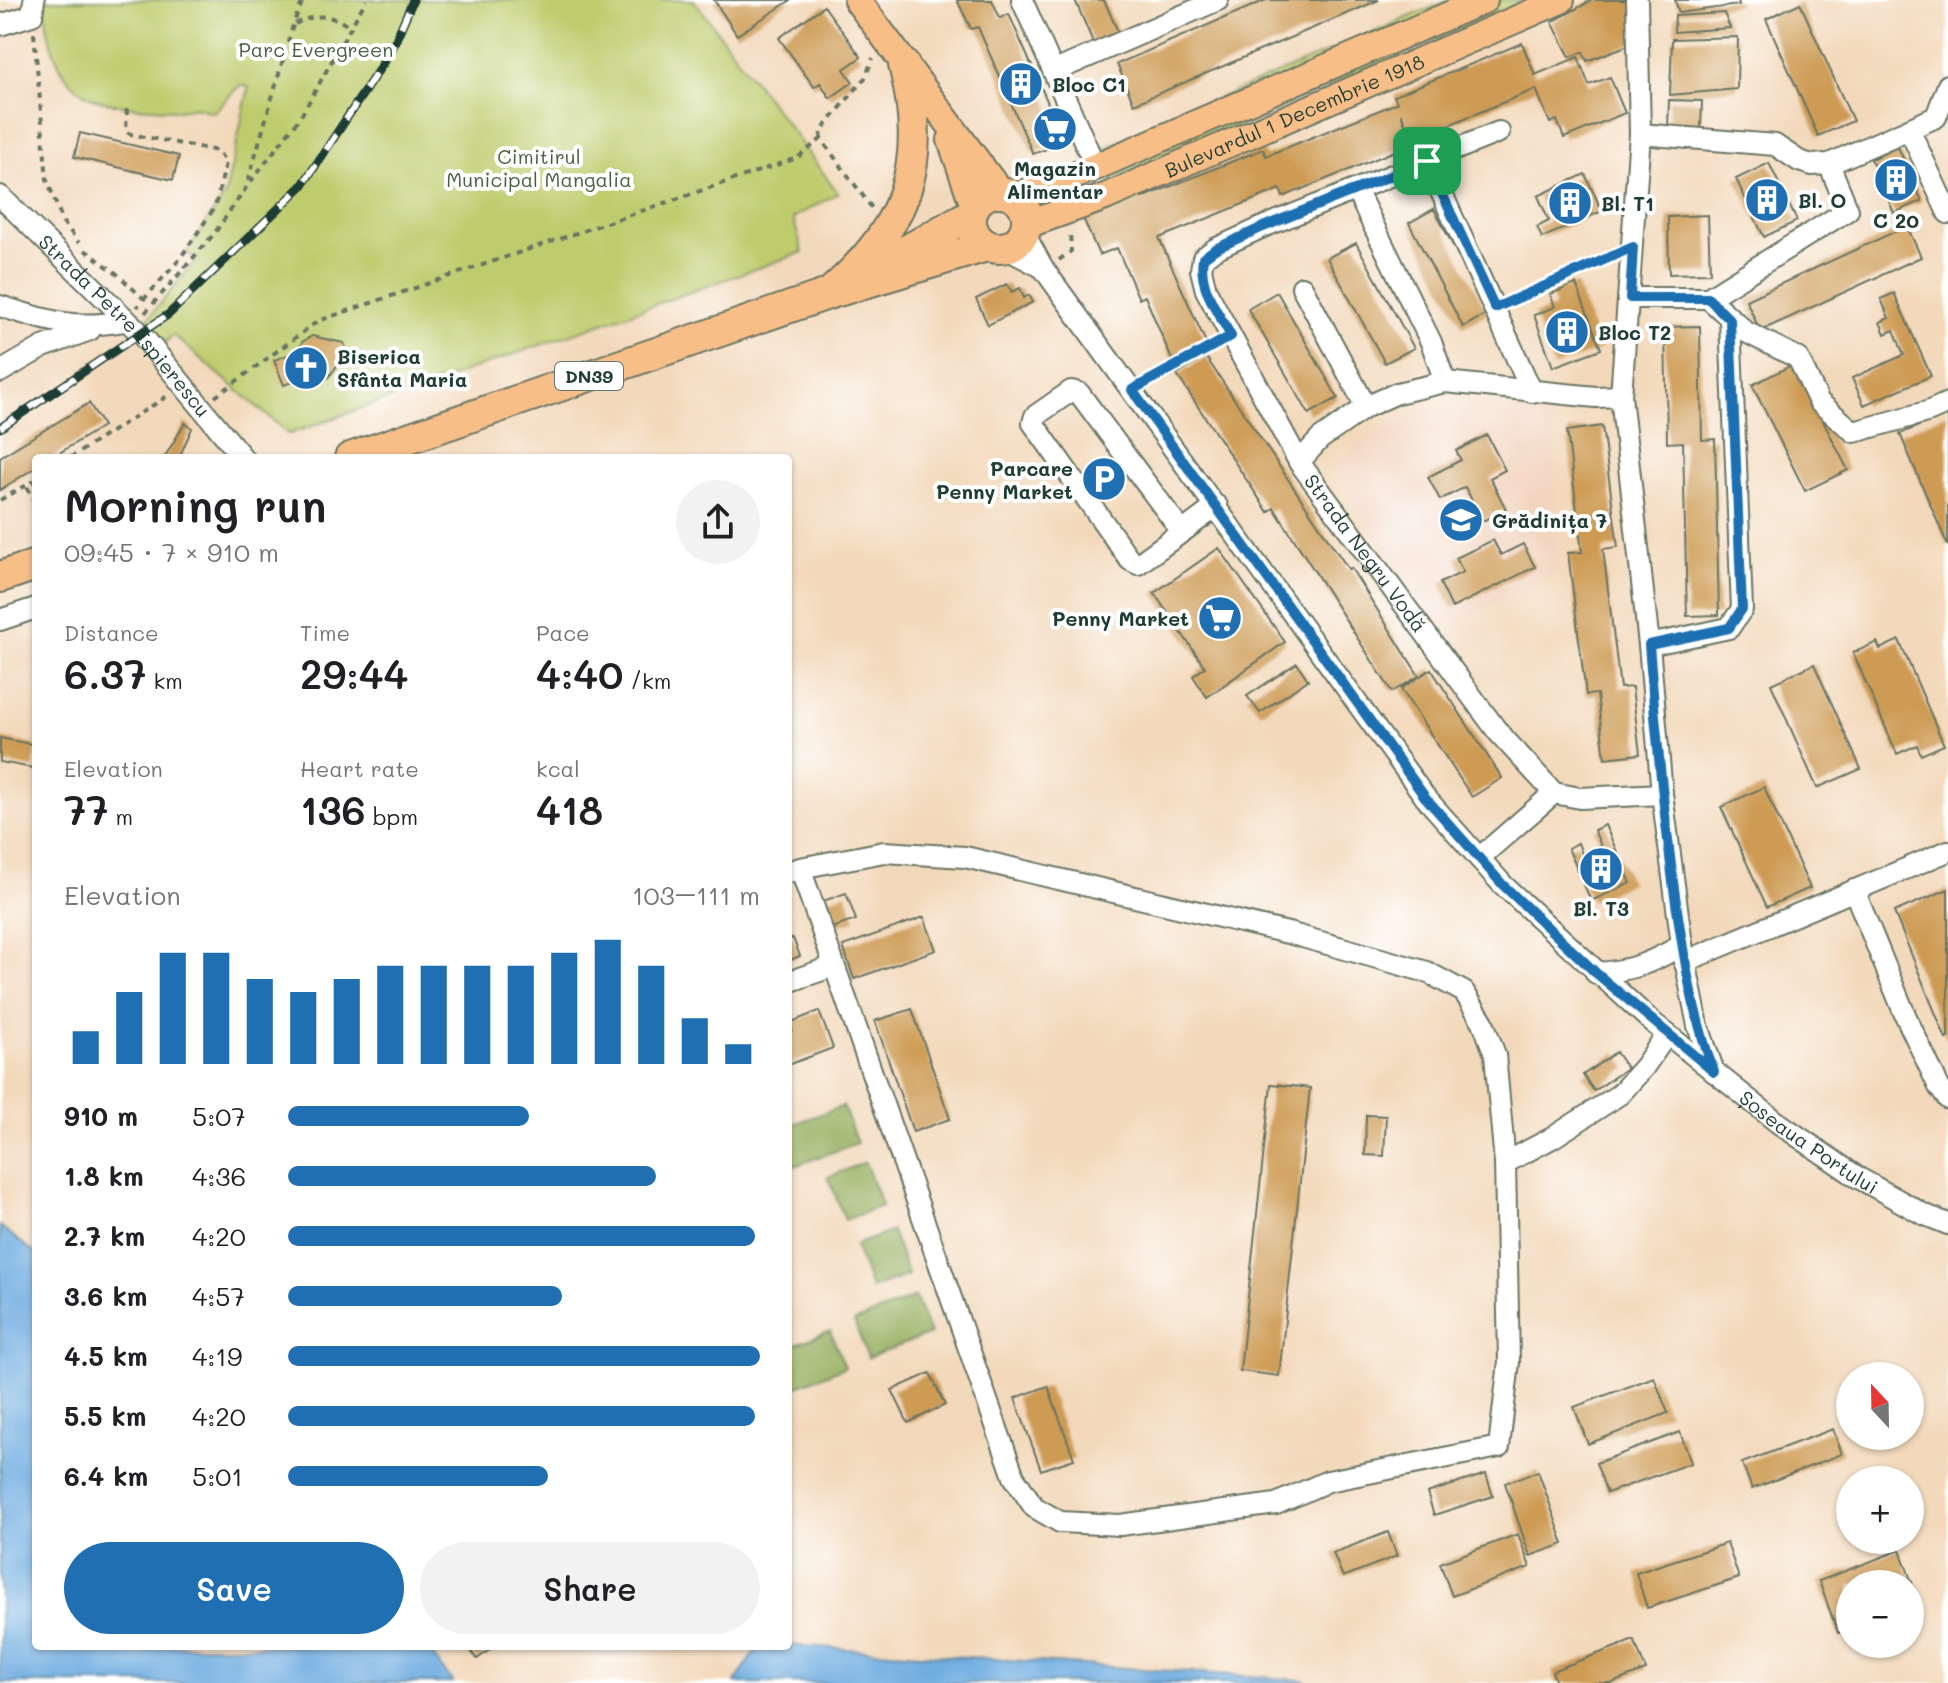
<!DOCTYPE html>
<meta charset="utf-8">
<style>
:root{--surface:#fff;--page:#f2f2f2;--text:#202124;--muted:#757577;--accent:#1f6fb2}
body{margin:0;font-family:Mali,sans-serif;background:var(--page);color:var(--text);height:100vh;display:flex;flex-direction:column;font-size:30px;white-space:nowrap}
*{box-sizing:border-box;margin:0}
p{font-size:26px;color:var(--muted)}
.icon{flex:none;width:44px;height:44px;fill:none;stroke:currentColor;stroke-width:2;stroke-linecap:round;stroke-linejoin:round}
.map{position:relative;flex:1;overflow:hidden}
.drawer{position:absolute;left:32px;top:454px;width:760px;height:1196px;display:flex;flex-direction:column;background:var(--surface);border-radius:8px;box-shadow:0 2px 6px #0004}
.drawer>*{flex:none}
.needle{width:52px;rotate:338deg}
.fabs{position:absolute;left:1836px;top:1362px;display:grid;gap:16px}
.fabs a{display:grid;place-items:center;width:88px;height:88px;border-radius:50%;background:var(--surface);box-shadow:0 2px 6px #0004;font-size:40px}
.pin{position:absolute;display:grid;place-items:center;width:68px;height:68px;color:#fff;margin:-34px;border-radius:16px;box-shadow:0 4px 12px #0006}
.round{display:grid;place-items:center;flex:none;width:84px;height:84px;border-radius:42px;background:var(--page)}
.headline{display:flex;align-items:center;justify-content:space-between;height:136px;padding:0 32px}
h1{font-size:44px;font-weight:600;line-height:60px}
.metrics{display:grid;grid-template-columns:repeat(3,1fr);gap:12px;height:136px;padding:8px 32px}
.metrics div{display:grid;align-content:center}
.metrics b{font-size:40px;font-weight:600}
.metrics small{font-size:22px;font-weight:400}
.metrics p{font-size:22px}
.chart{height:224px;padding:16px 32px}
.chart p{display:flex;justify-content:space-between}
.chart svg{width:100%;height:144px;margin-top:8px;stroke:var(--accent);stroke-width:6}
.cta{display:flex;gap:16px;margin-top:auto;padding:16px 32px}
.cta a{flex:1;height:92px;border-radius:48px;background:var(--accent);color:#fff;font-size:32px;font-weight:600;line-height:92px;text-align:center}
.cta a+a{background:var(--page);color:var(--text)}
ul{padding:0 32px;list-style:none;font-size:26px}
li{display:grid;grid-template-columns:128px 96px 1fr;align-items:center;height:60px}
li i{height:20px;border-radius:10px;background:var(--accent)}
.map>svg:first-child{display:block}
</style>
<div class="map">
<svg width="1948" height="1683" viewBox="0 0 1948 1683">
<rect width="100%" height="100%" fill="#fff"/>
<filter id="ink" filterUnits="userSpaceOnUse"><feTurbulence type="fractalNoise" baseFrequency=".0125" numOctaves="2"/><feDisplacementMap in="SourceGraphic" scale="16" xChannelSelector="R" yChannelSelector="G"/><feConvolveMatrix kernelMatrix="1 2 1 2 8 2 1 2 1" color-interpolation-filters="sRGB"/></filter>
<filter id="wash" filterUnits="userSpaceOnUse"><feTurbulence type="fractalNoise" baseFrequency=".006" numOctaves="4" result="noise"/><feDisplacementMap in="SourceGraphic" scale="32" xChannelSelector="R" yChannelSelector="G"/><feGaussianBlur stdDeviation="1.8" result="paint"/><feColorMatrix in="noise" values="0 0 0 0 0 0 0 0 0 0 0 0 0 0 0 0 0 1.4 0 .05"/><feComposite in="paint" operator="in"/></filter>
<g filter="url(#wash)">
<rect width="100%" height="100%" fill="#f3d9bb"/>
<path fill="#f3d4bf" d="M 1493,402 L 1554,410 L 1557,573 L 1438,631 L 1332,466 L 1370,435 L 1433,406 Z"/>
<path fill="#bfcc6e" stroke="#6f8451" stroke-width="2" d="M 44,0 L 694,0 L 838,193 L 793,218 L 803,252 L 289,434 L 173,335 L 165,343 L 145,322 L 197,259 L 186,253 L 225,195 L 249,87 L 240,85 L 215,111 L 210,112 C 206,111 203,108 199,108 C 192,106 183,111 175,110 C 149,107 119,108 95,99 C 56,84 47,37 44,0 Z
M 1449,0 L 1527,0 L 1108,182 L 1094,152 Z"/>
<path fill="#97b061" stroke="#5b764a" stroke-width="2" d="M 843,1106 L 857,1143 L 795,1166 L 788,1148 L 788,1126 Z
M 865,1162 L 882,1206 L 845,1220 L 828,1177 Z
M 892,1231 L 908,1275 L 871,1289 L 855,1245 Z
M 915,1297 L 930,1334 L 868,1358 L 854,1322 Z
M 830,1331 L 845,1367 L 788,1390 L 788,1347 Z"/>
<path fill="#6eace0" stroke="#46748a" stroke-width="2" d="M 0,1226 L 36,1254 L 36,1646 L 426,1646 L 453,1683 L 0,1683 Z
M 788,1645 L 1304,1680 L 1307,1683 L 735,1683 L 758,1646 Z"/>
<g id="blocks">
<path fill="#ce9b54" d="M 714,0 L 791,0 L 737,35 Z
M 957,0 L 992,0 L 1000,18 L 1009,14 L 1065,142 L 1033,154 L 978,27 L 971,29 Z
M 1075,0 L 1104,0 L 1120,36 L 1095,47 Z
M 1266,0 L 1379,0 L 1134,104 L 1117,64 Z
M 1592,0 L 1634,0 L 1634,43 L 1587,61 L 1583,52 L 1570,57 L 1552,22 Z
M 1675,0 L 1738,0 L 1739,5 L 1679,13 Z
M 1800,3 L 1853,121 L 1818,136 L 1766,19 Z
M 824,6 L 861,57 L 844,69 L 853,82 L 830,98 L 820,83 L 814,87 L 779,38 Z
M 1724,13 L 1730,28 L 1674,32 L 1675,16 Z
M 1738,37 L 1737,89 L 1670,95 L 1672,39 Z
M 1522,43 L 1535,75 L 1578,57 L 1589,85 L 1610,77 L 1625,113 L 1564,138 L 1557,120 L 1550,123 L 1536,89 L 1412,140 L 1401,113 L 1412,144 L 1283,197 L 1280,189 L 1159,238 L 1207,345 L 1172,360 L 1145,296 L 1139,299 L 1117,248 L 1099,255 L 1083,218 L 1140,194 L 1142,198 L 1263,149 L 1266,156 L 1397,103 L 1394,96 Z
M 1669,100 L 1702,101 L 1701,128 L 1668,129 Z
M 80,133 L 179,156 L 173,180 L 74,157 Z
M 1898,147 L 1922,201 L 1894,213 L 1871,159 Z
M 1769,163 L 1797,221 L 1764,237 L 1736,179 Z
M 1585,174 L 1602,211 L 1542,238 L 1537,227 L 1549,221 L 1538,196 Z
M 1434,209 L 1488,313 L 1463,327 L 1409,223 Z
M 1708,215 L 1710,273 L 1669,274 L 1668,217 Z
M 1907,226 L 1921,257 L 1760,331 L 1746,300 Z
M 1356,243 L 1414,348 L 1385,363 L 1327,258 Z
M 1007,284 L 1012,292 L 1020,288 L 1024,298 L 1029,295 L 1033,302 L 988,325 L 976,299 Z
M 1576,284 L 1601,349 L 1553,367 L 1534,315 L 1555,307 L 1550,294 Z
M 1277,292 L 1338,398 L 1309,414 L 1248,309 Z
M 1894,293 L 1931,376 L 1864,405 L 1852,378 L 1904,355 L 1894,330 L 1885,334 L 1880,322 L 1889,318 L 1881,299 Z
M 1700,326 L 1702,440 L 1715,439 L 1719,615 L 1687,616 L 1683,442 L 1667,443 L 1665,327 Z
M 312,336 L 344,343 L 347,352 L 328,378 L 316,381 L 308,376 L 284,385 L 274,360 L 299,351 L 302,342 Z
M 1206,357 L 1349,570 L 1351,568 L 1419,676 L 1392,692 L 1274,508 L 1268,512 L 1177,375 Z
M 1794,364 L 1848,470 L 1805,491 L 1752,385 Z
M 89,403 L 103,426 L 51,458 L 36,458 L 36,467 L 0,490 L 0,457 Z
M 1946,414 L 1948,419 L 1948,546 L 1900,434 Z
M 185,423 L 192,428 L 179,458 L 164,458 Z
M 1602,426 L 1618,547 L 1603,549 L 1620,688 L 1632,687 L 1640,754 L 1605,758 L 1597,694 L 1586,695 L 1568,553 L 1582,552 L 1567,431 Z
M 1487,435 L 1505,470 L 1490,478 L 1506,509 L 1483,521 L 1465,487 L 1440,500 L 1428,477 L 1461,460 L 1456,451 Z
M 1493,540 L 1501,555 L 1523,544 L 1535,567 L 1452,608 L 1440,583 L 1463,572 L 1456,558 Z
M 1219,548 L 1285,642 L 1207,697 L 1193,676 L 1205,667 L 1154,593 Z
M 1899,640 L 1944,745 L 1921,755 L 1917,745 L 1897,754 L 1853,653 L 1877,642 L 1880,649 Z
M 1297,663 L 1308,680 L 1260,713 L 1247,696 Z
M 1814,664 L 1861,769 L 1817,788 L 1771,684 Z
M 1431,669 L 1502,778 L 1472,797 L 1401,689 Z
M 0,738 L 36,745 L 33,768 L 0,762 Z
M 1764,787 L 1810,888 L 1767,907 L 1721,807 Z
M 1605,825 L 1631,883 L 1591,901 L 1568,848 L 1578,843 L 1582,854 L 1601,846 L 1594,830 Z
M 1948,889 L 1948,1038 L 1946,1039 L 1894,912 Z
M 846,893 L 856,920 L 832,928 L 823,901 Z
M 924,917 L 936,950 L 854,979 L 843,946 Z
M 793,938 L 800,956 L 788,961 L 788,940 Z
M 912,1009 L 950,1119 L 913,1132 L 875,1021 Z
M 819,1011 L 833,1048 L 788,1065 L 788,1032 L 792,1030 L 789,1023 Z
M 1616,1052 L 1627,1068 L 1594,1091 L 1583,1075 Z
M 1271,1084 L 1310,1088 L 1279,1376 L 1240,1371 Z
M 1366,1115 L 1386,1116 L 1384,1156 L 1365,1155 Z
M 930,1373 L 945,1405 L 908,1423 L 892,1390 Z
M 1654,1377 L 1668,1413 L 1588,1444 L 1574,1407 Z
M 1048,1386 L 1074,1459 L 1041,1470 L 1015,1398 Z
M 1833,1429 L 1842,1454 L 1752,1489 L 1742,1463 Z
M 1680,1432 L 1691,1463 L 1607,1493 L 1596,1463 Z
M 1538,1471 L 1564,1544 L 1530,1556 L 1505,1483 Z
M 1486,1474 L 1493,1496 L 1434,1515 L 1427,1493 Z
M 1388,1532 L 1397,1556 L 1343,1577 L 1333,1553 Z
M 1518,1534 L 1530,1567 L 1452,1596 L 1440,1563 Z
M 1727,1543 L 1739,1578 L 1647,1608 L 1636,1573 Z
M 1900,1550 L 1919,1602 L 1910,1606 L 1910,1584 L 1850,1584 L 1850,1629 L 1838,1633 L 1819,1581 Z
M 1634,1640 L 1646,1670 L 1612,1683 L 1556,1683 L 1552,1671 Z
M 467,1646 L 495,1646 L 477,1659 Z"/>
</g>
</g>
<g filter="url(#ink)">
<use href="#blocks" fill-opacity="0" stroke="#697463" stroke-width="2"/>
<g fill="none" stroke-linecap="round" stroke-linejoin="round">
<g stroke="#697463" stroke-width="24">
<g id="minor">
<path d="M 1022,0 L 1095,166"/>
<path d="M 1637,0 L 1640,134 L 1621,396 L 1649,645 L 1662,794 L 1682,945 L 1698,1026 L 1714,1072"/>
<path d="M 0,25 L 32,15 L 34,0"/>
<path d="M 1055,71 L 1218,0"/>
<path d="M 1948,85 L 1936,117 L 1909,129 L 1948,213"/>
<path d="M 1640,134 L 1775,145 L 1799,161 L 1812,165 L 1829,164 L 1909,129"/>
<path d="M 1427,161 L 1532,392"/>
<path d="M 1356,190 L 1431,342 L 1445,382"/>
<path id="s1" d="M 0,196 L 141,334 L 243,458"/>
<path id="s2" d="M 1024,233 L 1043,268 L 1425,797 L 1503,885 L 1652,1022 L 1777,1122 L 1857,1177 L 1923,1214 L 1948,1224"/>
<path d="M 1005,248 L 1043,268"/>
<path d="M 1302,287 L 1366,407"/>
<path d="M 1630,298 L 1708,298 L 1746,332 L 1798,358 L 1819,402 L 1854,432 L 1930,411 L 1948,403"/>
<path d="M 1708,298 L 1848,210 L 1829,164"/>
<path d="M 0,306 C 48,321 73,330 125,321"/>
<path d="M 0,372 L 43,347 L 90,330"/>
<path id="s3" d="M 1621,396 L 1596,397 L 1445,382 L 1397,393 L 1366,407 L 1320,439 L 1299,462 L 1498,732 L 1554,793 L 1580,798 L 1662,794"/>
<path d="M 1299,462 L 1206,290 L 1201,270 L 1203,258 L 1215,249 L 1263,227 L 1499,132"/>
<path d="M 1182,532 L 1138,564 L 1130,560 L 1033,423 L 1035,416 L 1071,391 L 1079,393 L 1182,532 L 1217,506"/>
<path d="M 0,620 L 36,608"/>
<path d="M 1649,645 L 1729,628 L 1742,609 L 1730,320"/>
<path d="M 1479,858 L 1554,793"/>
<path d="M 788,872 L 800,868 L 884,852 L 965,857 L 1292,934 L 1427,972 L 1464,992 L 1483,1022 L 1495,1055 L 1505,1163 L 1509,1362 L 1499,1447 L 1328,1481 L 1276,1504 L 1120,1525 L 1060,1522 L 1034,1507 L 1014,1477 L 800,868"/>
<path d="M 1854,890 L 1906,1017 L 1939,1087 L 1948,1099"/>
<path d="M 1684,962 L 1948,851"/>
<path d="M 1596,973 C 1632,971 1651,963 1682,945"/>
<path d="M 788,982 L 834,966"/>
<path d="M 1505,1163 L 1552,1138 L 1620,1094 L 1644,1067 L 1667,1034"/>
</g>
</g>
<g stroke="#697463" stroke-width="30">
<g id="major">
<path d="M 857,0 L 1000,192"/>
<path d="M 951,140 L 974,206"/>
<path d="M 1014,196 L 1074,176 L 1484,0"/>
<path id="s4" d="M 1026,225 L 1105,197 L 1561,0"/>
</g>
</g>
<g stroke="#697463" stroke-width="34">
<path id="highway" d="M971 220a28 28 0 1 1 56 0a28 28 0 1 1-56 0Z
M 879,266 L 971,214
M 832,291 C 908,225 929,161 904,65
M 350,458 L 828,294 L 987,246
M 0,577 L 36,565"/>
</g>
<path stroke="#697463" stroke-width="4" stroke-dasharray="6 6" stroke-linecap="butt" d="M 295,24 C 316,13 334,14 352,29
M 34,33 L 47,180 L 63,222 L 79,243
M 127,109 L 126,131 L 130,134 L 218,151 L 226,163 L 215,207 L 179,260 L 137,307
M 821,139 L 822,130 L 865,78 L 873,58
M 248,181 L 293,25 L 303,0
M 85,250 L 116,273 L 144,299
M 1059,260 L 1071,251 L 1070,232
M 1511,301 L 1612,256
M 145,313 L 214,234 L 248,185 L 301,116 L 366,0
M 1148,381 L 1214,345
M 215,397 L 318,321 L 797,158 L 821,139 L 872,208
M 70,458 L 169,395
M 27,487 L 36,502
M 0,500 L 36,480"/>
<use href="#minor" stroke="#fff" stroke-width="20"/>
<use href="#major" stroke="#f7be88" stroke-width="26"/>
<use href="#highway" stroke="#f7be88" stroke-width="30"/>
<g stroke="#1f3d34" stroke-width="9">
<path id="rail" d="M 0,428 L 169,314 L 302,186 L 391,51 L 413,0"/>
</g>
<use href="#rail" stroke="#fff" stroke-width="6" stroke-dasharray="18" stroke-linecap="butt"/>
</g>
</g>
<g fill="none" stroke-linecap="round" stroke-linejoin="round" filter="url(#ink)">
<g stroke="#fff" stroke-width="16">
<path id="route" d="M 1427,161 L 1495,308 L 1633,247 L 1630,298 L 1708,298 L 1730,320 L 1742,609 L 1729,628 L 1649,645 C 1655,724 1663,803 1673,882 C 1683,951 1690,1006 1714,1072 L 1596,973 L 1503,885 L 1425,797 L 1132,390 L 1231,336 C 1218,312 1198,287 1203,258 L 1215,249 L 1263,227 Z"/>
</g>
<use href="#route" stroke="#1f6fb2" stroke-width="10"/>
</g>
<defs>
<g id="building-disc" transform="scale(2.3)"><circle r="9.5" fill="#1f6fb2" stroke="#fff"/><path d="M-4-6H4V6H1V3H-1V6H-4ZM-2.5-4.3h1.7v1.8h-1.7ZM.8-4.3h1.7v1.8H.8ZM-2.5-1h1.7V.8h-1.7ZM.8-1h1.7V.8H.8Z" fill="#fff"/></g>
<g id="supermarket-disc" transform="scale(2.3)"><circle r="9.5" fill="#1f6fb2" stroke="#fff"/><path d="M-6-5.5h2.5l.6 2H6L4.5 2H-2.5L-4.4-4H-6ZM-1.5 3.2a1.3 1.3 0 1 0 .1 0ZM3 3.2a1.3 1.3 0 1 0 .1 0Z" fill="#fff"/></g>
<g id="church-disc" transform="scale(2.3)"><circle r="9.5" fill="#1f6fb2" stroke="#fff"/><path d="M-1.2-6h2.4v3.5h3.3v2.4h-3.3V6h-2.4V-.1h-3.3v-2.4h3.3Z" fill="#fff"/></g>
<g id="parking-disc" transform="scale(2.3)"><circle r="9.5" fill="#1f6fb2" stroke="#fff"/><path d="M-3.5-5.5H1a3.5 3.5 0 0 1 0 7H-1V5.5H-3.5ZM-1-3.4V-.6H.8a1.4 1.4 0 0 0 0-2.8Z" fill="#fff"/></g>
<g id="school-disc" transform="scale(2.3)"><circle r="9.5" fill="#1f6fb2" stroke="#fff"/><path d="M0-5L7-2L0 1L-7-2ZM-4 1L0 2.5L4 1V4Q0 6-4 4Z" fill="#fff"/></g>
</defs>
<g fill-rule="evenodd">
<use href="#building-disc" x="1021" y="84"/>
<use href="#supermarket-disc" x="1055" y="129"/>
<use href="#building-disc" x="1896" y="180"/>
<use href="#building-disc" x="1767" y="200"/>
<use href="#building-disc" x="1570" y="203"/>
<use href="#building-disc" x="1567" y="332"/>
<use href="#church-disc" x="306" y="368"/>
<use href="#parking-disc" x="1104" y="479"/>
<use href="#school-disc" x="1461" y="520"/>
<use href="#supermarket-disc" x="1220" y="618"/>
<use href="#building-disc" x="1601" y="869"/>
</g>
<g text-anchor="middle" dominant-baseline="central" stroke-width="8" stroke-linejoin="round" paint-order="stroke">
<rect fill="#fff" stroke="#627771" stroke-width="2" x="555" y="362" width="68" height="28" rx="6"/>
<g font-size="18" font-weight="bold" fill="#1f3d34">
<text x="589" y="376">DN39</text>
</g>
<g font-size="20" fill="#476142" stroke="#fff">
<text x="316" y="49">Parc Evergreen</text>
<text x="539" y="156">Cimitirul<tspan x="539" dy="23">Municipal Mangalia</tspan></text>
</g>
<g font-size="20" font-weight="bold" fill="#1f3d34" stroke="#fff" text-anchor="start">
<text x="1052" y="84">Bloc C1</text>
<text x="1055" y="168" text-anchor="middle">Magazin<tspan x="1055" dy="23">Alimentar</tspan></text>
<text x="1798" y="200">Bl. O</text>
<text x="1601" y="203">Bl. T1</text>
<text x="1896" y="220" text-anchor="middle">C 20</text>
<text x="1598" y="332">Bloc T2</text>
<text x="337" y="356">Biserica<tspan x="337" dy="23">Sfânta Maria</tspan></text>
<text x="1073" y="468" text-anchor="end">Parcare<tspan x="1073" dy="23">Penny Market</tspan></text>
<text x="1492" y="520">Grădinița 7</text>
<text x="1189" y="618" text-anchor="end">Penny Market</text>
<text x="1601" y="908" text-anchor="middle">Bl. T3</text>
</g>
<g font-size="20" fill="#1f3d34" stroke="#fff">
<text stroke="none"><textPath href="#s4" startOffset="290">Bulevardul 1 Decembrie 1918</textPath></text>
<text stroke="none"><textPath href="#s1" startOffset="180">Strada Petre Ispierescu</textPath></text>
<text stroke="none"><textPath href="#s3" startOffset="460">Strada Negru Vodă</textPath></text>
<text stroke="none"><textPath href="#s2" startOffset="1210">Șoseaua Portului</textPath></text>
</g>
</g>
</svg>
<div class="fabs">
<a><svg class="needle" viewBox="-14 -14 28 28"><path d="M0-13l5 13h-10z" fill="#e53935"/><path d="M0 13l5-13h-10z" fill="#757577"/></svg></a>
<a>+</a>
<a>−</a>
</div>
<div class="pin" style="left:1427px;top:161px;background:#1e9e55"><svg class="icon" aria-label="arrive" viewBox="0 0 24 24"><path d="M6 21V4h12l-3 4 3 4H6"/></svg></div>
<section class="drawer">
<div class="headline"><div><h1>Morning run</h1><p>09:45 · 7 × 910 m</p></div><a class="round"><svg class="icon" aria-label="share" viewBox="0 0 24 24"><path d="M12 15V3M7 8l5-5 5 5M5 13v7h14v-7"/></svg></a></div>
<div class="metrics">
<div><p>Distance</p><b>6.37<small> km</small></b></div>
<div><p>Time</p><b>29:44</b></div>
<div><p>Pace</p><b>4:40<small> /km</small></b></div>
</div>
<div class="metrics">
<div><p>Elevation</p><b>77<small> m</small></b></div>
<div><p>Heart rate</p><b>136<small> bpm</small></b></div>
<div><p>kcal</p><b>418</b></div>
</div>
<div class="chart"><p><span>Elevation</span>103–111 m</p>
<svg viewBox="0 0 160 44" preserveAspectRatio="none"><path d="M5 44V34M15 44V22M25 44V10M35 44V10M45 44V18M55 44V22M65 44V18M75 44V14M85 44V14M95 44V14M105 44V14M115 44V10M125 44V6M135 44V14M145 44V30M155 44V38"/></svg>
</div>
<ul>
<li><b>910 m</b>5:07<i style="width:51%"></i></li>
<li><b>1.8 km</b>4:36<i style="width:78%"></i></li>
<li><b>2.7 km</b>4:20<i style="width:99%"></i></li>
<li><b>3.6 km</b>4:57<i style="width:58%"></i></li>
<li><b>4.5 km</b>4:19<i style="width:100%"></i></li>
<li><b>5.5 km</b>4:20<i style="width:99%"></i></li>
<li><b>6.4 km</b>5:01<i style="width:55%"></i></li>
</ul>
<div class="cta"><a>Save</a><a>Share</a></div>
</section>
</div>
